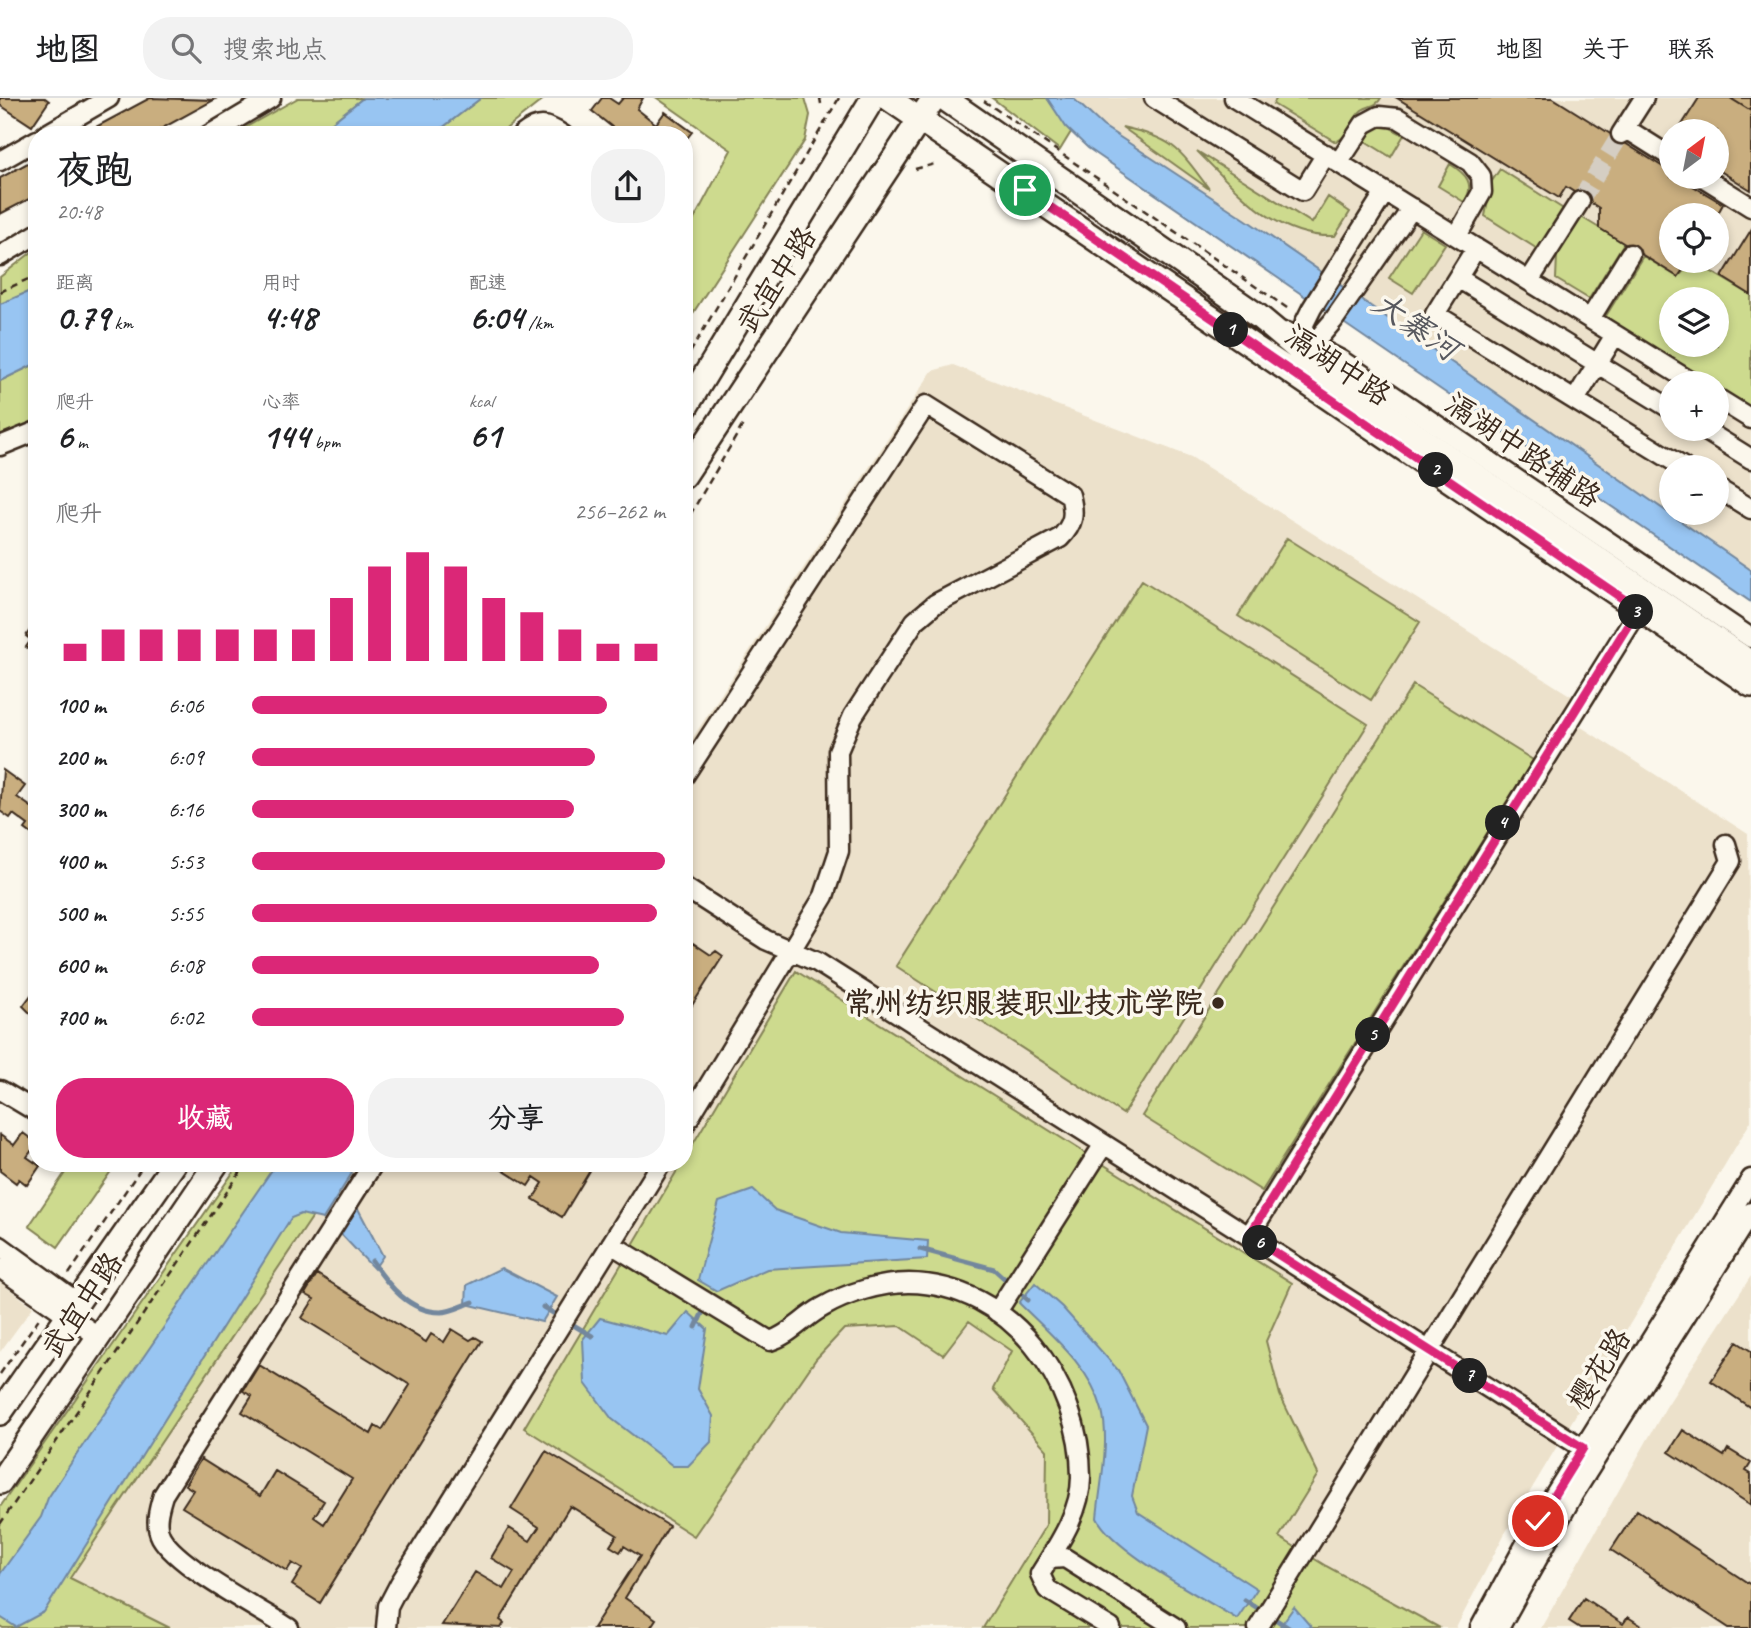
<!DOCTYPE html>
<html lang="zh">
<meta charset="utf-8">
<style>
:root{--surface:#fff;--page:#f2f2f2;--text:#202124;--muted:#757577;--line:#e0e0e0;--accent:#db2777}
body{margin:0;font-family:Caveat,"LXGW WenKai TC",sans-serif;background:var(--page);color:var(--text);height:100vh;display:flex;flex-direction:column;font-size:26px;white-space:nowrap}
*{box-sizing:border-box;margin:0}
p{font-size:23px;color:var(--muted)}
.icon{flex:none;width:38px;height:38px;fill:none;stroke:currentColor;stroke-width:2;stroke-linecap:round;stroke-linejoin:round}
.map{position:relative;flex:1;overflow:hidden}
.details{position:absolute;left:28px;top:28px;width:665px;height:1046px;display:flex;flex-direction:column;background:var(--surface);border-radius:28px;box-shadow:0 4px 10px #0003}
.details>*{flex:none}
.needle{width:46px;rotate:32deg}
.controls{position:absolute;left:1659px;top:21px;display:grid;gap:14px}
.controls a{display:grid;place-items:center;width:70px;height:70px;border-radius:50%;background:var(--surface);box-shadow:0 4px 10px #0003;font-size:35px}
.pin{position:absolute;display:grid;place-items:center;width:60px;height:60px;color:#fff;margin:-30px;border:4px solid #fff;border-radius:50%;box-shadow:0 2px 7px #0007}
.km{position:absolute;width:35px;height:35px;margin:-18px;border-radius:50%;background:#222;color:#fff;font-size:19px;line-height:35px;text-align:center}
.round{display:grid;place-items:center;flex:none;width:74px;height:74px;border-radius:28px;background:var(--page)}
.headline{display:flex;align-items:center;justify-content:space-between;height:119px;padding:0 28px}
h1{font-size:38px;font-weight:700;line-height:52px}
.metrics{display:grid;grid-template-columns:repeat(3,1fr);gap:10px;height:119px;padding:7px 28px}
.metrics div{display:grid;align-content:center}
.metrics b{font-size:35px;font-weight:700}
.metrics small{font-size:19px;font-weight:400}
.metrics p{font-size:19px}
.chart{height:196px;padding:14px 28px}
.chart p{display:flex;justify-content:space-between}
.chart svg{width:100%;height:126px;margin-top:7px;stroke:var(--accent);stroke-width:6}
.button{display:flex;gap:14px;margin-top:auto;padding:14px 28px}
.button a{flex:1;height:80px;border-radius:28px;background:var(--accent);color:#fff;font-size:28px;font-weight:700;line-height:80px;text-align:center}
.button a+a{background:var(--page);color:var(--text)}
ul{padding:0 28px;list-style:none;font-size:23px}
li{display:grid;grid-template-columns:112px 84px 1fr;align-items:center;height:52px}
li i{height:18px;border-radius:9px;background:var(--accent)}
header{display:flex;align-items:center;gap:42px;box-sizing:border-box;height:98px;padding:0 35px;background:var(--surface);border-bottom:2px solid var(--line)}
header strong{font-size:33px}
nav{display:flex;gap:38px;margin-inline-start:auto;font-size:24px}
.search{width:490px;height:63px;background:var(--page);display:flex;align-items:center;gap:18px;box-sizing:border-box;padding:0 24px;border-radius:28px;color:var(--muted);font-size:26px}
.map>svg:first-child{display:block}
</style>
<header>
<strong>地图</strong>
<div class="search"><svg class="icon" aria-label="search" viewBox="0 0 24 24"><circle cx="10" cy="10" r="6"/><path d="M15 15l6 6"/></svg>搜索地点</div>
<nav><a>首页</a><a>地图</a><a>关于</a><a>联系</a></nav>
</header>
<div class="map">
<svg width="1751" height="1530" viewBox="0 0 1751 1530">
<rect width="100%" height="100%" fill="#fbf7ec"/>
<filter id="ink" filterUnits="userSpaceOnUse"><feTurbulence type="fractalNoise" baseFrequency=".0143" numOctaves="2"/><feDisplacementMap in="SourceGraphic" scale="14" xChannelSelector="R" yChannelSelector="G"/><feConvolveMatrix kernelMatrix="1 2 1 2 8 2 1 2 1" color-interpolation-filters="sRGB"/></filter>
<g filter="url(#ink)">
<path fill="#ece1cb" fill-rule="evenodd" d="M 1073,0 L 1751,0 L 1751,472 L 1248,123 L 1103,28 ZM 1671,33 L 1717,33 L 1717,79 L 1671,79 ZM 1671,117 L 1717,117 L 1717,163 L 1671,163 ZM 1671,201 L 1717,201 L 1717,247 L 1671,247 ZM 1671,285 L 1717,285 L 1717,331 L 1671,331 ZM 1671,369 L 1717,369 L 1717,415 L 1671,415 Z
M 953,267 L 1191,359 L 1573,599 L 1566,610 L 1578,619 L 1575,625 L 1748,736 L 1751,1023 L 1504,1437 L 1456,1530 L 170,1530 L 69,1481 L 348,1066 L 684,1066 L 684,653 L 932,273 Z
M 1751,1178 L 1751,1530 L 1541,1530 L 1666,1309 Z
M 0,1184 L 33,1209 L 0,1254 Z"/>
<path fill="#cdda8e" stroke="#848256" stroke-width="2" fill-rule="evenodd" d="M 298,0 L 363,0 L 316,37 L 232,37 Z
M 481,0 L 545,0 L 498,37 L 433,37 Z
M 657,0 L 805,0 L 810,17 L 805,42 L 684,229 L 684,140 L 731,52 Z
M 992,0 L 1047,0 L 1071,34 L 1060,52 Z
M 1277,0 L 1381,0 C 1376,9 1370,7 1362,12 C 1351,21 1349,38 1336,44 L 1273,6 Z
M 1380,28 L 1389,29 L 1404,37 L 1391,59 L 1365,43 L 1370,34 Z
M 1122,29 C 1173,40 1179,50 1209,91 Z
M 1197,53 L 1312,125 L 1328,99 L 1350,114 L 1335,138 C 1275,141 1236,91 1197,53 Z
M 1450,66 C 1466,76 1476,86 1464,104 L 1438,88 Z
M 1500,71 L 1565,112 L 1539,152 L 1485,118 L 1492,83 Z
M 1581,119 L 1624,145 L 1589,201 L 1556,181 L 1557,157 Z
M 1421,131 L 1445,146 L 1413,195 L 1389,180 Z
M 37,150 L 37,190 L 0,207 L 0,179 Z
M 1643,158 L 1678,179 L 1693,163 L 1751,197 L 1751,315 L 1717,293 L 1717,285 L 1705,285 L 1604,221 ZM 1671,201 L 1717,201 L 1717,247 L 1671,247 Z
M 37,265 L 37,322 L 0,340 L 0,283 Z
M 1287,440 L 1420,524 L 1371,602 L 1238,518 Z
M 1142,482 L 1368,626 L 1123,1016 L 896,868 Z
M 1413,587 L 1533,662 L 1262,1093 L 1142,1018 Z
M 796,873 L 1292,1185 L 1266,1243 L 1280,1297 L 1318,1376 L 1279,1439 L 1326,1468 L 1440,1530 L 983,1530 L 1046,1427 L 1047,1352 L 993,1291 L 1012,1253 L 969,1223 L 943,1257 L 900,1228 L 844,1231 L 816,1261 L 694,1438 L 524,1330 L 681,1066 L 684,1066 L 684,1061 Z
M 71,1066 L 116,1066 L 58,1149 L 29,1128 Z
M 239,1066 L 348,1066 L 70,1480 L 170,1530 L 3,1530 L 0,1528 L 0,1409 Z"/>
<path fill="#98c5f2" stroke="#73879d" stroke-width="2" d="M 363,0 L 481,0 L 433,37 L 316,37 Z
M 1047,0 L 1073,0 L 1103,28 L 1248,123 L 1751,472 L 1751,504 L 1088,50 L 1066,29 Z
M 37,190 L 37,265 L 0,283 L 0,206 Z
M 276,1066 L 342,1066 L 352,1075 L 323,1121 L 301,1116 L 291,1120 L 44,1514 L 16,1529 L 0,1519 L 0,1476 L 41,1419 L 48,1400 L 87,1341 Z
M 753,1092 L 775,1112 L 841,1135 L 928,1143 L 927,1161 L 767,1171 L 717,1193 L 698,1182 L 719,1104 Z
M 355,1105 L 383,1158 L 374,1171 L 339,1134 Z
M 501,1170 L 557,1199 L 542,1224 L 466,1206 L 467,1187 Z
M 1035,1185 L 1062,1209 L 1118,1272 L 1146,1327 L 1132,1398 L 1138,1414 L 1257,1491 L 1237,1521 C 1202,1499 1114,1454 1097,1420 C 1100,1385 1110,1346 1102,1312 C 1091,1269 1049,1235 1019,1205 Z
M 688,1214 L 707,1231 L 698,1291 L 713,1318 L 711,1344 L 688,1368 L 673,1368 L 612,1321 L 585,1285 L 583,1241 L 600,1220 L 668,1238 Z
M 1294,1509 L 1312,1530 L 1279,1530 Z"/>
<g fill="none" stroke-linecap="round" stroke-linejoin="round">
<path stroke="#73879d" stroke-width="5" d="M 920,1151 L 994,1171 L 1028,1202
M 372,1163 C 388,1187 409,1214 441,1214 C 451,1214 464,1207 473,1204
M 543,1209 L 592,1238
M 696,1229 L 705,1209
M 1245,1502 L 1289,1530"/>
</g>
<path fill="#c9ae7f" stroke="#3b2a1e" stroke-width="2" d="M 0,0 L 45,0 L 49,3 L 32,28 L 0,7 Z
M 150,0 L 214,2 L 150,37 L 81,37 Z
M 602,0 L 609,0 L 618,6 L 623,0 L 643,0 L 637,11 L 656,26 L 665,14 L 692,34 L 684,44 L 684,37 L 622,37 L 592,13 Z
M 1397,0 L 1553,0 L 1671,74 L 1671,79 L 1678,79 L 1723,106 L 1717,117 L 1671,117 L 1671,163 L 1689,163 L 1678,179 L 1599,130 L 1599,110 L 1566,89 L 1559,100 Z
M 1699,0 L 1730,0 L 1751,13 L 1751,92 L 1717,71 L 1717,33 L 1678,33 Z
M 1730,0 L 1751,0 L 1751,13 Z
M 37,60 L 37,97 L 0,116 L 0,80 Z
M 1751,132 L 1751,197 L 1722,179 Z
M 35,524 L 37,525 L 37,556 L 26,549 L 31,542 L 26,538 Z
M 3,672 L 25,688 L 17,699 L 37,713 L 37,740 L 25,731 L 28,727 L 13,716 L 10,720 L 0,713 Z
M 693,845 L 711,857 L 716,853 L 723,858 L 684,920 L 684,857 Z
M 37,889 L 37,922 L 23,908 Z
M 23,1035 L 37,1045 L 27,1059 L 40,1068 L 27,1087 L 19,1081 L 16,1085 L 0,1073 L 0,1037 L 14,1047 Z
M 493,1066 L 594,1066 L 562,1119 L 533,1101 L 543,1085 L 534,1079 L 528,1088 Z
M 317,1176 L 426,1244 L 431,1236 L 444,1244 L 452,1231 L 470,1242 L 475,1239 L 482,1243 L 320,1505 L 292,1487 L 302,1471 L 292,1465 L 287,1473 L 182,1409 L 193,1392 L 185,1387 L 201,1361 L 260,1398 L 275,1373 L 324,1403 L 314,1419 L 324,1426 L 352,1381 L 242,1314 L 252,1298 L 243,1293 L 259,1267 L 371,1336 L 375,1328 L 382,1332 L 410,1287 L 302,1220 L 314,1201 L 305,1196 Z
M 1737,1244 L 1751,1253 L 1751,1310 L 1711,1283 Z
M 1683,1332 L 1724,1358 L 1728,1351 L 1751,1365 L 1746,1373 L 1751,1376 L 1751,1407 L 1669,1354 Z
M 546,1353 L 669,1428 L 625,1500 L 656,1521 L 650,1530 L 593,1530 L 640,1458 L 624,1448 L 620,1454 L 610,1448 L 617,1437 L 570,1408 L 500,1522 L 504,1525 L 501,1530 L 442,1527 L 475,1474 L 504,1491 L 514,1474 L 491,1460 L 509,1430 L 530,1443 L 539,1429 L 511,1411 Z
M 1637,1412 L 1751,1487 L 1751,1530 L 1729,1530 L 1611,1452 Z
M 1584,1500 L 1623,1526 L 1628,1519 L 1645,1530 L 1580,1530 L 1569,1523 Z"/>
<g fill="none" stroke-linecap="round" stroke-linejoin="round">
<path stroke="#d5cec3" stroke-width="18" stroke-dasharray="18 9" stroke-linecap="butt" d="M 1580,103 L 1621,36"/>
<g stroke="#3b2a1e" stroke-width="23">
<path id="minor" d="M 1154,0 L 1303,93 L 1326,56
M 1234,0 L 1693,285
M 1625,30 L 1671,59
M 1621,36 L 1644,0
M 45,37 L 109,0
M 209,37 L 271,0
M 522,37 C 538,24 547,26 563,37
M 0,63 L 37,42
M 1339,64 L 1364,26 L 1379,18 L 1398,20 L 1470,64 L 1481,78 L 1482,94 L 1457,138
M 1703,79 L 1751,109
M 1476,150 L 1435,216 L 1683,369
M 0,158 L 37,136
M 1458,180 L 1671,311
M 1529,183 L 1580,103
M 1590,221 L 1630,156
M 1287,234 L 1341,262 L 1751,540
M 1302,249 L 1321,237 L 1333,223 L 1412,110
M 1298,251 L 1305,224 L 1312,210 L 1385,94
M 1717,300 L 1751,321
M 1575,302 L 1615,237
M 1703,331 L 1751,361
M 0,348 L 37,333
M 1717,390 L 1751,411
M 684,678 L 926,307 L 1070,397 C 1075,416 1074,426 1060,440 L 935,506 L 915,523 L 853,618 L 838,653 L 839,753 L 824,798 L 684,1028
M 684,789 L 766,842 L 817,864 L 1597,1359
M 0,992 L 37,1014
M 1249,1138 L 1645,502
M 611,1146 L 770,1243 C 790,1237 804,1219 823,1209 C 847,1195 881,1185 909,1185 C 1010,1186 1081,1284 1081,1379 C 1081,1414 1058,1447 1040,1476 L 1047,1491 L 1111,1530
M 0,1148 L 77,1204
M 0,1170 L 99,1239
M 997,1214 L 1104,1046
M 1050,1461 L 1065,1460 L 1176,1530
M 289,1530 C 258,1510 178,1469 161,1439 C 154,1426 159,1410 163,1397 L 373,1066
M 386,1530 L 388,1508 L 400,1485 L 661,1066
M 1258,1530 L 1731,763 L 1726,746
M 1480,1530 L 1538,1423 L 1751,1081
M 1499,1530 L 1573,1397 L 1751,1114"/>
</g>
<g stroke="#3b2a1e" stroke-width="28">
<path id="major" d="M 888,0 L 1751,587
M 944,0 L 1258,218 L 1331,279 L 1751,565
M 684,312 L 873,0
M 684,378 L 934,0
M 0,1315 L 174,1066
M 0,1384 L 216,1066"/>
</g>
<path stroke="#3b2a1e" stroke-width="2.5" stroke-dasharray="7 5" stroke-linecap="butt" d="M 820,0 L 821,6
M 984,3 L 1290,212
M 915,71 L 935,66
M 0,194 L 37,177
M 684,265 L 839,0
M 684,427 L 744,325
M 69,1176 L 144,1066
M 0,1276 L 40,1219
M 0,1426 L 246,1066"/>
<use href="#minor" stroke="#fbf7ec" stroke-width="18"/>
<use href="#major" stroke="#fbf7ec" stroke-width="23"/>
</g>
</g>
<g fill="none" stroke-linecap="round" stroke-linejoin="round" filter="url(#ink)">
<g stroke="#fff" stroke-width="14">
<path id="route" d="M 1025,92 L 1638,511 L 1249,1138 L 1583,1350 L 1538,1423"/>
</g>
<use href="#route" stroke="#db2777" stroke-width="9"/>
</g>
<circle fill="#3b2a1e" stroke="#fbf7ec" stroke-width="2.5" cx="1218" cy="905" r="7"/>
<g text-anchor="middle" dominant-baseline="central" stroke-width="7" stroke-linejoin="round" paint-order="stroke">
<g font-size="30" fill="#3b2a1e" stroke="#fbf7ec">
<text transform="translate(776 182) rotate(-57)">武宜中路</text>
<text transform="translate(1338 267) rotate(34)">滆湖中路</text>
<text transform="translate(1523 352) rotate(34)">滆湖中路辅路</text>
<text transform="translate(82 1207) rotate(-56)">武宜中路</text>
<text transform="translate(1599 1271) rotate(-58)">樱花路</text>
</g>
<g font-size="30" font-weight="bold" fill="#3b2a1e" stroke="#fbf7ec" text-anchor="end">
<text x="1204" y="905">常州纺织服装职业技术学院</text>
</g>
<g font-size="32" font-style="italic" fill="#57585e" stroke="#fbf7ec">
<text transform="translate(1416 228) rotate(34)">大寨河</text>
</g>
</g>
</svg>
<div class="controls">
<a><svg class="needle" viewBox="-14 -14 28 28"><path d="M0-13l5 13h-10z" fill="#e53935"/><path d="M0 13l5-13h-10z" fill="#757577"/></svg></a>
<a><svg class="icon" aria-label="locate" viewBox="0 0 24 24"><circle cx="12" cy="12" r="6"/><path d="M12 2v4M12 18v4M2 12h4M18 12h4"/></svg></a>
<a><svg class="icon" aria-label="layers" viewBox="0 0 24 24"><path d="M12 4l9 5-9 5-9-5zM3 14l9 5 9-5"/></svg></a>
<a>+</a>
<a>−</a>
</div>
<div class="pin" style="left:1025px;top:92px;background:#1e9e55"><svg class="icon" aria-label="arrive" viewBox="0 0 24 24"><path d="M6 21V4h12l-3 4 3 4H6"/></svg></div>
<div class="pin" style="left:1538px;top:1423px;background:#d93025"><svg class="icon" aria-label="check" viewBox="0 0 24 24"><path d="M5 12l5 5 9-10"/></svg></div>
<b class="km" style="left:1231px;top:232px">1</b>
<b class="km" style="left:1436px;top:372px">2</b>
<b class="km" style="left:1636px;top:514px">3</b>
<b class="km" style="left:1503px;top:725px">4</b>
<b class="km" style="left:1373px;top:937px">5</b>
<b class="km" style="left:1260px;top:1145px">6</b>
<b class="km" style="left:1470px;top:1278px">7</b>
<section class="details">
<div class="headline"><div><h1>夜跑</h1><p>20:48</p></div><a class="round"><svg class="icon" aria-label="share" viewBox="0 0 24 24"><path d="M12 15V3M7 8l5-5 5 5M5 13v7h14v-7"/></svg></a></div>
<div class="metrics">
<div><p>距离</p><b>0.79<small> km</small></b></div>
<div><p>用时</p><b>4:48</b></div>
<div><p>配速</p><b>6:04<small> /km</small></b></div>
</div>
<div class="metrics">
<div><p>爬升</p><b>6<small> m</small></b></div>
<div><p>心率</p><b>144<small> bpm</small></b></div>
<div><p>kcal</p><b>61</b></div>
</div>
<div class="chart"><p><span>爬升</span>256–262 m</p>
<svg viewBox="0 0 160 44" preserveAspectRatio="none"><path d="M5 44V38M15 44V33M25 44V33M35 44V33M45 44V33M55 44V33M65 44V33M75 44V22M85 44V11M95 44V6M105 44V11M115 44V22M125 44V27M135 44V33M145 44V38M155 44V38"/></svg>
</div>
<ul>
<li><b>100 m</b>6:06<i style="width:86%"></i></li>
<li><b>200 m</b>6:09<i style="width:83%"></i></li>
<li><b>300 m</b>6:16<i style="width:78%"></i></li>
<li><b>400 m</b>5:53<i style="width:100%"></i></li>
<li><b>500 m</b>5:55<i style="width:98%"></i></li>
<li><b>600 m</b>6:08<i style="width:84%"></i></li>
<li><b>700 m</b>6:02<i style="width:90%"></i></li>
</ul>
<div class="button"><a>收藏</a><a>分享</a></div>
</section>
</div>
